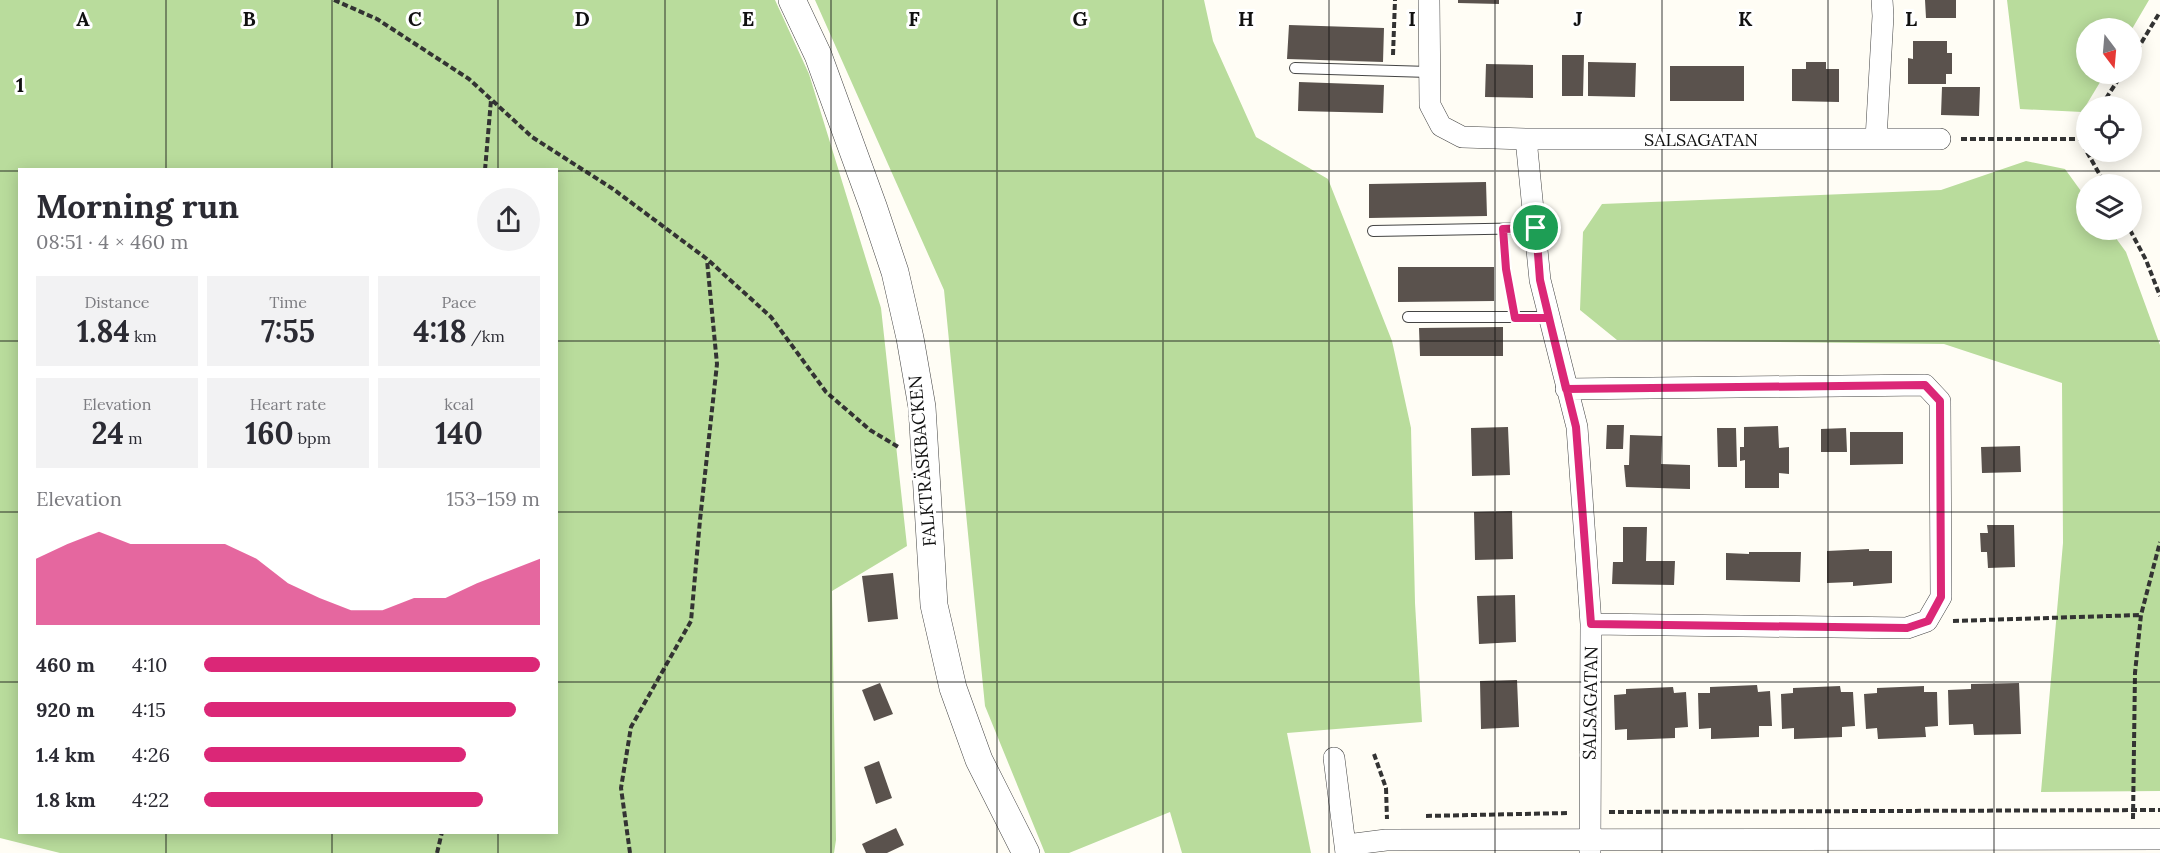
<!DOCTYPE html>
<meta charset="utf-8">
<style>
:root{--surface:#fff;--page:#f2f2f3;--text:#2b2b33;--muted:#7c7c81;--accent:#db2777}
body{margin:0;font-family:Lora,serif;background:var(--page);color:var(--text);height:100vh;display:flex;flex-direction:column;font-size:22px;white-space:nowrap}
*{box-sizing:border-box;margin:0}
p{font-size:20px;color:var(--muted)}
.icon{flex:none;width:33px;height:33px;fill:none;stroke:currentColor;stroke-width:2;stroke-linecap:round;stroke-linejoin:round}
.map{position:relative;flex:1;overflow:hidden}
.side{position:absolute;left:18px;top:168px;width:540px;height:666px;display:flex;flex-direction:column;background:var(--surface);border-radius:0px;box-shadow:0 3px 15px #0003}
.side>*{flex:none}
.needle{width:39px;rotate:164deg}
.buttons{position:absolute;left:2076px;top:18px;display:grid;gap:12px}
.buttons a{display:grid;place-items:center;width:66px;height:66px;border-radius:50%;background:var(--surface);box-shadow:0 3px 15px #0003;font-size:30px}
.pin{position:absolute;display:grid;place-items:center;width:51px;height:51px;color:#fff;margin:-26px;border:3px solid #fff;border-radius:50%;box-shadow:0 2px 6px #0007}
.round{display:grid;place-items:center;flex:none;width:63px;height:63px;border-radius:32px;background:var(--page)}
.head{display:flex;align-items:center;justify-content:space-between;height:102px;padding:0 18px}
h1{font-size:33px;font-weight:700;line-height:45px}
.metrics{display:grid;grid-template-columns:repeat(3,1fr);gap:9px;height:102px;padding:6px 18px}
.metrics div{display:grid;align-content:center;border-radius:0px;background:var(--page);text-align:center}
.metrics b{font-size:30px;font-weight:700}
.metrics small{font-size:16px;font-weight:400}
.metrics p{font-size:16px}
.chart{height:168px;padding:12px 18px}
.chart p{display:flex;justify-content:space-between}
.chart svg{width:100%;height:108px;margin-top:6px;fill:var(--accent);opacity:.7}
ul{padding:0 18px;list-style:none;font-size:20px}
li{display:grid;grid-template-columns:96px 72px 1fr;align-items:center;height:45px}
li i{height:15px;border-radius:8px;background:var(--accent)}
.map>svg:first-child{display:block}
</style>
<div class="map">
<svg width="2160" height="853" viewBox="0 0 2160 853">
<rect width="100%" height="100%" fill="#fffdf5"/>
<path fill="#b9dc9c" fill-rule="evenodd" d="M 0,0 L 775,0 L 809,74 L 881,308 L 907,546 L 832,591 L 836,840 L 834,853 L 60,853 L 0,838 ZM 20,170 L 556,170 L 556,832 L 20,832 Z
M 815,0 L 1204,0 L 1213,41 L 1256,137 L 1328,179 L 1392,341 L 1411,428 L 1415,603 L 1422,722 L 1287,733 L 1311,853 L 1182,853 L 1170,812 L 1069,853 L 1045,853 L 985,706 L 944,290 Z
M 2007,0 L 2149,0 L 2132,29 L 2086,28 L 2086,74 L 2105,74 L 2082,112 L 2020,109 Z
M 2026,161 L 2065,169 L 2086,198 L 2086,230 L 2110,230 L 2126,252 L 2160,345 L 2160,791 L 2041,792 L 2063,543 L 2062,383 L 1944,344 L 1617,340 L 1580,310 L 1583,232 L 1602,204 L 1941,190 Z"/>
<path fill="#5a524d" d="M 1458,0 L 1499,0 L 1499,4 L 1458,3 Z
M 1925,0 L 1956,0 L 1956,18 L 1926,18 Z
M 1289,25 L 1384,28 L 1383,62 L 1287,59 Z
M 1913,41 L 1947,41 L 1947,53 L 1952,53 L 1952,74 L 1946,74 L 1946,84 L 1908,84 L 1908,58 L 1913,59 Z
M 1562,55 L 1584,55 L 1583,96 L 1562,96 Z
M 1588,62 L 1636,63 L 1635,97 L 1588,96 Z
M 1806,62 L 1826,62 L 1826,69 L 1839,69 L 1839,102 L 1792,101 L 1792,69 L 1806,69 Z
M 1486,64 L 1533,65 L 1533,98 L 1485,97 Z
M 1670,66 L 1744,66 L 1744,101 L 1670,101 Z
M 1299,82 L 1384,85 L 1383,113 L 1298,111 Z
M 1942,87 L 1980,87 L 1979,116 L 1941,115 Z
M 1486,182 L 1487,216 L 1369,218 L 1369,184 Z
M 1398,267 L 1494,267 L 1494,301 L 1398,302 Z
M 1503,327 L 1503,356 L 1420,356 L 1419,328 Z
M 1607,425 L 1624,425 L 1623,449 L 1606,449 Z
M 1778,426 L 1779,448 L 1789,447 L 1789,474 L 1779,473 L 1779,488 L 1745,488 L 1745,460 L 1740,461 L 1740,447 L 1744,447 L 1744,427 Z
M 1508,427 L 1510,475 L 1472,476 L 1471,428 Z
M 1717,428 L 1736,428 L 1737,467 L 1718,467 Z
M 1846,428 L 1847,452 L 1821,452 L 1821,429 Z
M 1850,432 L 1903,432 L 1903,464 L 1850,465 Z
M 1630,435 L 1662,436 L 1661,464 L 1690,465 L 1690,489 L 1626,487 L 1624,465 L 1629,465 Z
M 2020,446 L 2021,472 L 1982,473 L 1981,447 Z
M 1512,511 L 1513,559 L 1475,560 L 1474,512 Z
M 1987,525 L 2014,525 L 2015,567 L 1988,568 L 1987,552 L 1981,552 L 1980,533 L 1988,533 Z
M 1623,527 L 1647,527 L 1646,561 L 1675,561 L 1674,585 L 1612,584 L 1613,562 L 1623,562 Z
M 1869,549 L 1869,551 L 1892,551 L 1892,583 L 1853,586 L 1853,582 L 1827,583 L 1827,551 Z
M 1749,552 L 1801,552 L 1800,582 L 1726,580 L 1726,553 L 1749,554 Z
M 893,573 L 898,619 L 868,622 L 862,576 Z
M 1515,595 L 1516,642 L 1479,644 L 1477,596 Z
M 1517,680 L 1519,727 L 1481,729 L 1480,681 Z
M 880,683 L 893,714 L 874,721 L 862,690 Z
M 2019,683 L 2021,734 L 1974,735 L 1973,724 L 1949,725 L 1948,690 L 1971,689 L 1971,684 Z
M 1757,685 L 1758,692 L 1770,691 L 1772,726 L 1759,726 L 1759,737 L 1711,739 L 1711,728 L 1699,729 L 1698,693 L 1710,693 L 1710,687 Z
M 1840,686 L 1841,692 L 1853,692 L 1855,726 L 1842,727 L 1842,737 L 1794,739 L 1794,728 L 1782,729 L 1781,694 L 1793,693 L 1793,688 Z
M 1924,686 L 1924,692 L 1937,692 L 1938,726 L 1925,727 L 1926,737 L 1878,739 L 1877,728 L 1866,729 L 1864,694 L 1877,693 L 1877,688 Z
M 1673,687 L 1674,693 L 1686,692 L 1688,727 L 1675,728 L 1675,738 L 1627,740 L 1627,729 L 1615,730 L 1614,695 L 1626,694 L 1626,689 Z
M 879,761 L 892,798 L 876,804 L 864,767 Z
M 896,828 L 904,845 L 887,853 L 866,853 L 862,844 Z"/>
<g fill="none" stroke-linecap="round" stroke-linejoin="round">
<g stroke="#444" stroke-width="12">
<path id="service" d="M 1295,68 L 1429,72
M 1373,231 L 1536,228
M 1408,317 L 1549,317"/>
</g>
<g stroke="#444" stroke-width="22">
<path id="minor" d="M 1429,0 L 1430,105 L 1441,126 L 1462,137 L 1526,139 L 1876,139 L 1883,16 L 1882,0
M 1526,139 L 1540,280 L 1577,427 L 1591,624 L 1590,852
M 1876,139 L 1940,139
M 1566,389 L 1925,385 L 1940,401 L 1941,597 L 1927,621 L 1907,628 L 1591,624
M 1334,758 L 1346,853
M 1347,845 L 1386,840 L 2160,839"/>
</g>
<g stroke="#444" stroke-width="28">
<path id="tertiary" d="M 792,0 L 818,55 L 873,206 L 895,272 L 910,338 L 922,407 L 934,605 L 953,688 L 979,760 L 1026,853"/>
</g>
<path stroke="#333" stroke-width="4" stroke-dasharray="6 3" stroke-linecap="butt" d="M 334,0 L 377,19 L 469,79 L 532,137 L 613,189 L 707,259 L 771,317 L 826,392 L 870,430 L 900,448
M 1393,55 L 1395,0
M 2132,58 L 2160,12
M 2101,106 L 2122,74
M 1961,139 L 2081,139
M 2081,139 L 2086,150
M 2081,139 L 2086,130
M 2087,152 L 2105,184
M 485,170 L 491,100
M 2130,230 L 2146,260 L 2160,296
M 1504,244 L 1506,269 L 1512,302
M 1953,621 L 2141,615
M 1374,754 L 1386,788 L 1387,819
M 1609,812 L 2160,810
M 1426,816 L 1569,813
M 2133,819 L 2135,673 L 2141,615 L 2160,542
M 437,853 L 442,832
M 630,853 L 621,788 L 631,727 L 691,621 L 700,520 L 717,364 L 707,260"/>
<use href="#service" stroke="#fff" stroke-width="10"/>
<use href="#minor" stroke="#fff" stroke-width="21"/>
<use href="#tertiary" stroke="#fff" stroke-width="27"/>
</g>
<g fill="none" stroke-linecap="round" stroke-linejoin="round">
<g stroke="#fff" stroke-width="12">
<path id="route" d="M 1536,228 L 1503,229 L 1506,269 L 1515,318 L 1549,318 L 1576,427 L 1591,624 L 1907,628 L 1928,621 L 1941,597 L 1940,401 L 1925,385 L 1566,389 L 1540,280 L 1536,228"/>
</g>
<use href="#route" stroke="#db2777" stroke-width="8"/>
</g>
<path fill="none" stroke="#111" stroke-width="1.5" stroke-opacity="0.55" d="M 166,0 L 166,170M 332,0 L 332,170M 498,0 L 498,170M 665,0 L 665,853M 831,0 L 831,853M 997,0 L 997,853M 1163,0 L 1163,853M 1329,0 L 1329,853M 1495,0 L 1495,853M 1662,0 L 1662,853M 1828,0 L 1828,853M 1994,0 L 1994,853M 0,171 L 20,171M 556,171 L 2160,171M 0,341 L 20,341M 556,341 L 2160,341M 0,512 L 20,512M 556,512 L 2160,512M 0,682 L 20,682M 556,682 L 2160,682M 166,832 L 166,853M 332,832 L 332,853M 498,832 L 498,853"/>
<g text-anchor="middle" dominant-baseline="central" stroke-width="6" stroke-linejoin="round" paint-order="stroke">
<g font-size="18" fill="#111" stroke="#fff">
<text x="1701" y="139">SALSAGATAN</text>
<text transform="translate(922 461) rotate(-95)">FALKTRÄSKBACKEN</text>
<text transform="translate(1590 703) rotate(-89)">SALSAGATAN</text>
</g>
</g>
<g font-size="20" text-anchor="middle" font-weight="bold" fill="#111" stroke="#fff" stroke-width="6" stroke-linejoin="round" paint-order="stroke">
<text x="83" y="26">A</text>
<text x="249" y="26">B</text>
<text x="415" y="26">C</text>
<text x="582" y="26">D</text>
<text x="748" y="26">E</text>
<text x="914" y="26">F</text>
<text x="1080" y="26">G</text>
<text x="1246" y="26">H</text>
<text x="1412" y="26">I</text>
<text x="1578" y="26">J</text>
<text x="1745" y="26">K</text>
<text x="1911" y="26">L</text>
<text x="20" y="92">1</text>
</g>
</svg>
<div class="buttons">
<a><svg class="needle" viewBox="-14 -14 28 28"><path d="M0-13l5 13h-10z" fill="#e53935"/><path d="M0 13l5-13h-10z" fill="#7c7c81"/></svg></a>
<a><svg class="icon" aria-label="locate" viewBox="0 0 24 24"><circle cx="12" cy="12" r="6"/><path d="M12 2v4M12 18v4M2 12h4M18 12h4"/></svg></a>
<a><svg class="icon" aria-label="layers" viewBox="0 0 24 24"><path d="M12 4l9 5-9 5-9-5zM3 14l9 5 9-5"/></svg></a>
</div>
<div class="pin" style="left:1536px;top:228px;background:#1e9e55"><svg class="icon" aria-label="arrive" viewBox="0 0 24 24"><path d="M6 21V4h12l-3 4 3 4H6"/></svg></div>
<section class="side">
<div class="head"><div><h1>Morning run</h1><p>08:51 · 4 × 460 m</p></div><a class="round"><svg class="icon" aria-label="share" viewBox="0 0 24 24"><path d="M12 15V3M7 8l5-5 5 5M5 13v7h14v-7"/></svg></a></div>
<div class="metrics">
<div><p>Distance</p><b>1.84<small> km</small></b></div>
<div><p>Time</p><b>7:55</b></div>
<div><p>Pace</p><b>4:18<small> /km</small></b></div>
</div>
<div class="metrics">
<div><p>Elevation</p><b>24<small> m</small></b></div>
<div><p>Heart rate</p><b>160<small> bpm</small></b></div>
<div><p>kcal</p><b>140</b></div>
</div>
<div class="chart"><p><span>Elevation</span>153–159 m</p>
<svg viewBox="0 0 160 44" preserveAspectRatio="none"><path d="M0 44V17L10 11L20 6L30 11L40 11L50 11L60 11L70 17L80 27L90 33L100 38L110 38L120 33L130 33L140 27L150 22L160 17V44z"/></svg>
</div>
<ul>
<li><b>460 m</b>4:10<i style="width:100%"></i></li>
<li><b>920 m</b>4:15<i style="width:93%"></i></li>
<li><b>1.4 km</b>4:26<i style="width:78%"></i></li>
<li><b>1.8 km</b>4:22<i style="width:83%"></i></li>
</ul>
</section>
</div>
